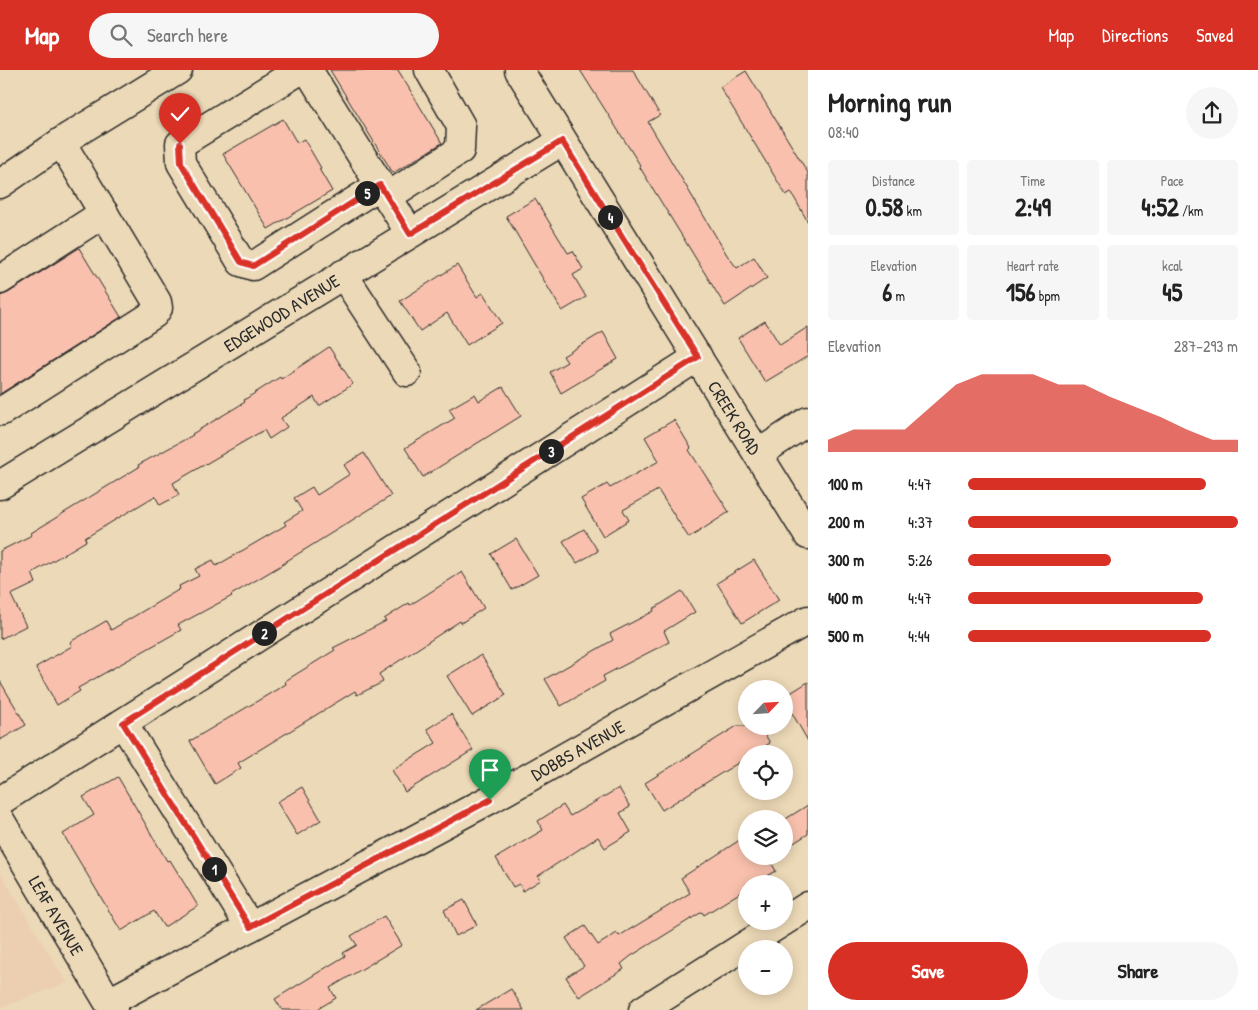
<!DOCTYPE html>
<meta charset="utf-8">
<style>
:root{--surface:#fff;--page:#f6f6f6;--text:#222;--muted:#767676;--accent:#d93025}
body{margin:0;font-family:"Patrick Hand",sans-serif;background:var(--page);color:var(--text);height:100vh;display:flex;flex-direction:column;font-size:19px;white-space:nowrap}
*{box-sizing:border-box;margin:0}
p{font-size:16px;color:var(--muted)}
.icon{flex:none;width:28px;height:28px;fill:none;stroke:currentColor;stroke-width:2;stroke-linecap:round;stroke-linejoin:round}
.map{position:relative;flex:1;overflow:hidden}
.panel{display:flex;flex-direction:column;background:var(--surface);width:450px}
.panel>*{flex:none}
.needle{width:32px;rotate:65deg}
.controls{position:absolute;left:738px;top:610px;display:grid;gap:10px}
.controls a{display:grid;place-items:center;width:55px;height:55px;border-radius:50%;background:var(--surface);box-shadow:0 2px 12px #0003;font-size:25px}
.pin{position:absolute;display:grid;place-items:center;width:42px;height:42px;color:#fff;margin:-51px -21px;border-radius:50% 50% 50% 0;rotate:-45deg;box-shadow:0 0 5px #0007}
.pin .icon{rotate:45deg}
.km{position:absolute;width:25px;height:25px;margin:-12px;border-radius:50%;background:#222;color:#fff;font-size:14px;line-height:25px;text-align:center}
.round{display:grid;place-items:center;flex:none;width:52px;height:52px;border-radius:26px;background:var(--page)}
.head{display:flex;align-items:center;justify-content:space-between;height:85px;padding:0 20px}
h1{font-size:28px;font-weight:700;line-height:38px}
.figures{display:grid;grid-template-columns:repeat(3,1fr);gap:8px;height:85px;padding:5px 20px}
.figures div{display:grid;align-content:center;border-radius:5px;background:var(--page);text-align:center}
.figures b{font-size:25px;font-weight:700}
.figures small{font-size:14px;font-weight:400}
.figures p{font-size:14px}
.chart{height:140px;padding:10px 20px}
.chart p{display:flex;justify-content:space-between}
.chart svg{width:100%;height:90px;margin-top:5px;fill:var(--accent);opacity:.7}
.button{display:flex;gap:10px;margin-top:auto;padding:10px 20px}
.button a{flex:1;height:58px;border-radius:30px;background:var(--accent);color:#fff;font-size:20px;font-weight:700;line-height:58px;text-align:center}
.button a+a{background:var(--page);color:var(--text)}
ul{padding:0 20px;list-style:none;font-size:16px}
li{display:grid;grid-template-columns:80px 60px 1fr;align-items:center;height:38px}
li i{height:12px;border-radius:6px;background:var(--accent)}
header{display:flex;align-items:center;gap:30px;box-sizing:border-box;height:70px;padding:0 25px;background:var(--accent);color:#fff}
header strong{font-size:24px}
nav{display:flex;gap:28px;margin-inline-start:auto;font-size:18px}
.search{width:350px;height:45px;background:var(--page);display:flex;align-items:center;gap:12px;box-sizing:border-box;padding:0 18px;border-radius:28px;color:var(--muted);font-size:19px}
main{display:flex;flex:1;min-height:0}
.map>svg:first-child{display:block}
</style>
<header>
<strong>Map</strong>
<div class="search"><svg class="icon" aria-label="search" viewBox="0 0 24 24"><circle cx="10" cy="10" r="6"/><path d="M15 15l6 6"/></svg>Search here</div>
<nav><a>Map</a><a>Directions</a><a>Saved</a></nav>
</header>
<main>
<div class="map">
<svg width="808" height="940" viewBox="0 0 808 940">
<rect width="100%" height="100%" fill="#ecd9b7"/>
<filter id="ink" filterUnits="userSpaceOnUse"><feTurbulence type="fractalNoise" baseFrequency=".02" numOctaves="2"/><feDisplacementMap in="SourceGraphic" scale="10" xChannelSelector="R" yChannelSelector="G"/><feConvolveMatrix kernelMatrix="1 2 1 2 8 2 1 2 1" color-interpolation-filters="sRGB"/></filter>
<g filter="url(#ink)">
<path fill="#eccfb1" d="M 0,802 L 67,913 L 0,938 Z"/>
<path fill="#f9c1ad" stroke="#2b2b2b" d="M 330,0 L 398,0 L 442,73 L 393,103 Z
M 580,0 L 633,0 L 660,45 L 648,52 L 727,185 L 737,198 L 754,187 L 767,208 L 725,236 L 639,96 L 640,95 Z
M 746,1 L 808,103 L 808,152 L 791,122 L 786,125 L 720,17 Z
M 283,49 L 297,73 L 304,69 L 321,98 L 319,99 L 332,121 L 268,159 L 223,84 Z
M 535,129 L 568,183 L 573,181 L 583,199 L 573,205 L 586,227 L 562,241 L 506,146 Z
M 79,178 L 121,247 L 0,324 L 0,226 L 8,223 Z
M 457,195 L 477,227 L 483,223 L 502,253 L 467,275 L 447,243 L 420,261 L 400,231 Z
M 765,251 L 780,275 L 808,257 L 808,286 L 765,312 L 738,268 Z
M 603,262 L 618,289 L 561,323 L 550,302 L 567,292 L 563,286 Z
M 329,277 L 353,314 L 319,336 L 314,327 L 281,348 L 287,357 L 269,369 L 264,360 L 173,413 L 179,425 L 160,435 L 155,426 L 85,468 L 86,471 L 32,503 L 36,513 L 11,525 L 26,556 L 0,569 L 0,481 L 32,465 L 31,463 L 139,397 L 138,395 L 193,365 L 192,364 L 245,332 L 244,330 L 280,307 L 281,309 Z
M 503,317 L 521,346 L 423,407 L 405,378 L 455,348 L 449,339 L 475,324 L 479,331 Z
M 674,350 L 691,378 L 689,380 L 729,442 L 689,468 L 658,420 L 623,440 L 629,450 L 603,466 L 581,429 L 607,414 L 610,418 L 659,391 L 645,367 Z
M 364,383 L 391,426 L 285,492 L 285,493 L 231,525 L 232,526 L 178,555 L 181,560 L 78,618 L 80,621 L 57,635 L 36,597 L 72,576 L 70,572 L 106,551 L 111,560 L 180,519 L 179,516 L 199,506 L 195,499 L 213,490 L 216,496 L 286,455 L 284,452 L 302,441 L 294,428 L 312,417 L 317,425 L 350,404 L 344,395 Z
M 584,459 L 598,481 L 577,493 L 563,471 Z
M 516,469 L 538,505 L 512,520 L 491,484 Z
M 754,490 L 779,530 L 742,553 L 717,513 Z
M 462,502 L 484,538 L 461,553 L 460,551 L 379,604 L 383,612 L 357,625 L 355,621 L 238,693 L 241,698 L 215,714 L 190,671 L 286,614 L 285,611 L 335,580 L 333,578 L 386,551 L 384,549 L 409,533 L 410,535 Z
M 682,521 L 695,542 L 664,561 L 669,572 L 603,606 L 605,611 L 561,636 L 545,609 L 613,570 L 610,564 L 654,541 L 653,539 Z
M 481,585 L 506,625 L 472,646 L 447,606 Z
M 0,611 L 26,655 L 0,670 Z
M 808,612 L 808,671 L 784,629 L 784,627 Z
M 451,644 L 473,680 L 405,722 L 392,700 L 436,673 L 427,659 Z
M 737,656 L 760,656 L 770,673 L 753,684 L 746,684 L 746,688 L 662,740 L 645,713 Z
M 118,707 L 167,791 L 170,790 L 198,836 L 164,857 L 154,841 L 121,861 L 63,764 L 94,745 L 83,727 Z
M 302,717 L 321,750 L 297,765 L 277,732 Z
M 619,718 L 630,737 L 620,743 L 631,762 L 605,778 L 598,767 L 538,806 L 541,810 L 523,821 L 519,814 L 513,817 L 496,788 L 543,760 L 538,751 L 563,735 L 570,746 Z
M 808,735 L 808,764 L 784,779 L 784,750 Z
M 746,766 L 746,786 L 767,786 L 776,801 L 754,814 L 746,814 L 746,819 L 704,845 L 702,842 L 631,886 L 621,894 L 624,899 L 579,927 L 566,907 L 584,896 L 566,868 L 585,856 L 598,875 L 617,863 L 619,866 L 690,823 L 681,808 Z
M 464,830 L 477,855 L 456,866 L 444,840 Z
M 384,846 L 402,875 L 330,918 L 336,928 L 316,940 L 282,940 L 275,929 L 345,886 L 343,883 L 357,875 L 351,866 Z
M 511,919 L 524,940 L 476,940 Z"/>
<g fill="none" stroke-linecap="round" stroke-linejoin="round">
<g stroke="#2b2b2b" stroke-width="31">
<g id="minor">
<path d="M 300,0 L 180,74 L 181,93 L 241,192 L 253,196 L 380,115"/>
<path d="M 308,0 L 410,163"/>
<path d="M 0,114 L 67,68 L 178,0"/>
<path d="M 387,127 L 460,80 L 461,56 L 429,0"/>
<path d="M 343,204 L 407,302"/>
<path d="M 0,210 L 104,143"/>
<path d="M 0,340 L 2,341 L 154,244 L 158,238 L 157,232 L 61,72"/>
<path d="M 758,384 L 808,351"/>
<path id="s1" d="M 0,415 L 562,71"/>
<path d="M 123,653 L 250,857"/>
<path d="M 0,731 L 698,287"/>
<path id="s2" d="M 0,750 L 113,940"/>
<path id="s3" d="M 109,932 L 489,730 L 808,550"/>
<path d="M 643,940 L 808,836"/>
</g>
</g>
<g stroke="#2b2b2b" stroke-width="31">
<g id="major">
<path id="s4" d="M 519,0 L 808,465"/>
</g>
</g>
<use href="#minor" stroke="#ecd9b7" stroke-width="28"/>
<use href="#major" stroke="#ecd9b7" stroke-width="28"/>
</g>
</g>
<g fill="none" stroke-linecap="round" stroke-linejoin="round" filter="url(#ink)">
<g stroke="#fff" stroke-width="10">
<path id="route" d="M 180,74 L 181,93 L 241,192 L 253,196 L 380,115 L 410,164 L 562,71 L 698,287 L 123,653 L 250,857 L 490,730"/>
</g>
<use href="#route" stroke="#d93025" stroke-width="6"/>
</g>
<g text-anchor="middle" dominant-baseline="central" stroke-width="5" stroke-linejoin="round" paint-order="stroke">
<g font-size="18" fill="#2b2b2b" stroke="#ecd9b7">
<text stroke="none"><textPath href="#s1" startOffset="330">EDGEWOOD AVENUE</textPath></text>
<text stroke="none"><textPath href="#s4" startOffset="409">CREEK ROAD</textPath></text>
<text stroke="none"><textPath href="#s3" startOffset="532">DOBBS AVENUE</textPath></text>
<text stroke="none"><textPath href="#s2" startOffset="111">LEAF AVENUE</textPath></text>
</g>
</g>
</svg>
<div class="controls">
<a><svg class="needle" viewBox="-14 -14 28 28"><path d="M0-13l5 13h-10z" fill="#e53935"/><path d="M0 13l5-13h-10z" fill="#767676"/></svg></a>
<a><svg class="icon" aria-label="locate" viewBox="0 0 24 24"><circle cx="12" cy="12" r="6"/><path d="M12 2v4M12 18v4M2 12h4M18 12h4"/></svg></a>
<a><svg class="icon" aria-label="layers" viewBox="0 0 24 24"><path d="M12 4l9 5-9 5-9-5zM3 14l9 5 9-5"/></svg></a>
<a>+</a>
<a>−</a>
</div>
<div class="pin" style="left:490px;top:730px;background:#1e9e55"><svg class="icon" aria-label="arrive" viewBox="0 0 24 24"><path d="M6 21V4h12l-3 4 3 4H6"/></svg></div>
<div class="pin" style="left:180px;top:74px;background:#d93025"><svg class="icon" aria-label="check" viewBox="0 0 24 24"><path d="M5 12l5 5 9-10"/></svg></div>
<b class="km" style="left:214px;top:799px">1</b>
<b class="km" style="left:264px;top:563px">2</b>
<b class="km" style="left:551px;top:381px">3</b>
<b class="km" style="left:610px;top:147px">4</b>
<b class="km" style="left:367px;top:123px">5</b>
</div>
<section class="panel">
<div class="head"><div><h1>Morning run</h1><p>08:40</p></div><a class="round"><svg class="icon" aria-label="share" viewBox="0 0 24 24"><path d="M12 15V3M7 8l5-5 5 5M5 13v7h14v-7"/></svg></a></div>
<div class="figures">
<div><p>Distance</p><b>0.58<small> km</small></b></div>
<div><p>Time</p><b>2:49</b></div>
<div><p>Pace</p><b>4:52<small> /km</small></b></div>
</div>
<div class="figures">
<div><p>Elevation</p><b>6<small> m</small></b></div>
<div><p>Heart rate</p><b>156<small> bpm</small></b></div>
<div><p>kcal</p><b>45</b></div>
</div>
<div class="chart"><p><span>Elevation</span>287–293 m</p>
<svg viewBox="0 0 160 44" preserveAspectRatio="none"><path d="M0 44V38L10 33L20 33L30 33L40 22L50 11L60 6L70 6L80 6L90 11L100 11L110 17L120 22L130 27L140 33L150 38L160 38V44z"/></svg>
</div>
<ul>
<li><b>100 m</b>4:47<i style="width:88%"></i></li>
<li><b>200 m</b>4:37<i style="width:100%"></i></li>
<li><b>300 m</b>5:26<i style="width:53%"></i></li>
<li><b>400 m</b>4:47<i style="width:87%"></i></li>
<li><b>500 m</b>4:44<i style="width:90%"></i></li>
</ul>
<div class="button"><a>Save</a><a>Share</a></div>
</section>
</main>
